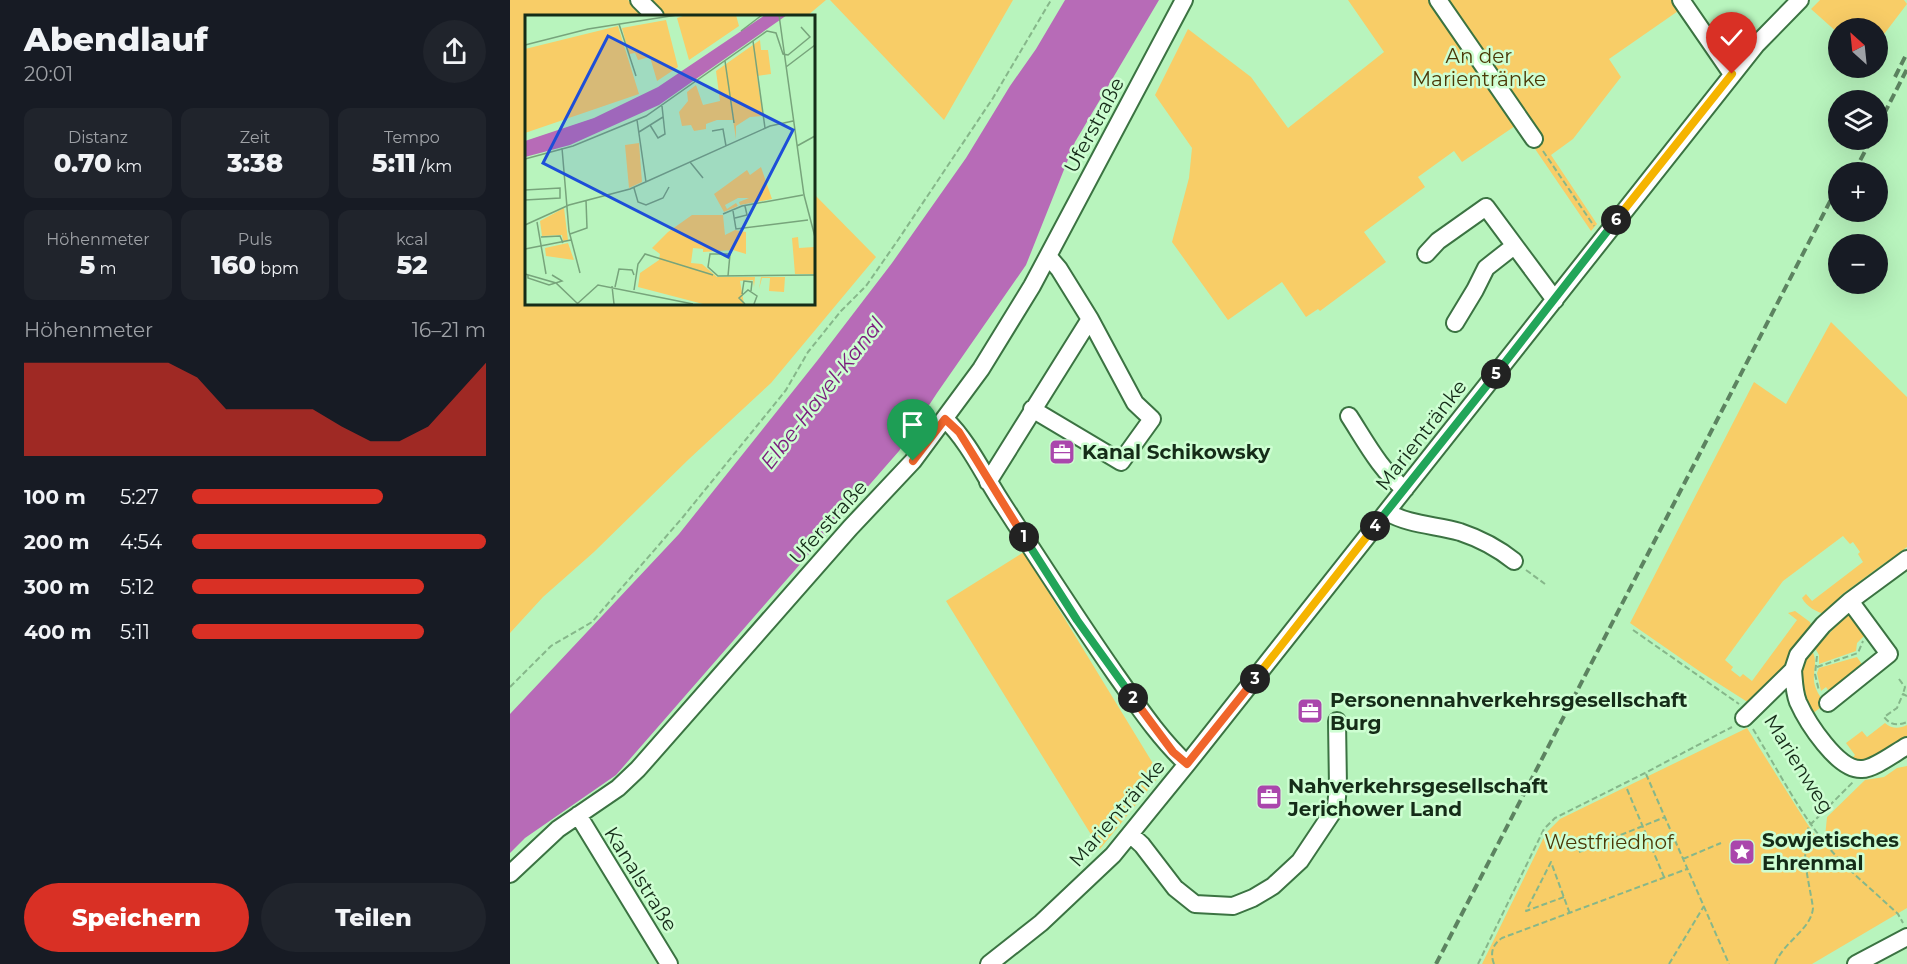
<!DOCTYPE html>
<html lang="de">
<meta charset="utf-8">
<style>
:root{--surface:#171b24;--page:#20242c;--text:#f1f3f6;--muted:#9ea1a6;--accent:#d93025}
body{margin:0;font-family:Montserrat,sans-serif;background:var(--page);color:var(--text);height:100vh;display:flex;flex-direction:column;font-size:22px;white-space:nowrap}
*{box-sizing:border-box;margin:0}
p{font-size:20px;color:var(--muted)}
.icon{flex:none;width:33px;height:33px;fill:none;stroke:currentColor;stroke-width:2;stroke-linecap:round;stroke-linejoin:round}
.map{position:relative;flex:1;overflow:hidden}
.panel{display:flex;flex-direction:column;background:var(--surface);width:510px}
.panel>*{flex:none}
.needle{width:39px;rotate:333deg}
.tools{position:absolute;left:1318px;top:18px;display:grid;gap:12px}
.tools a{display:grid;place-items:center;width:60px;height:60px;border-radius:50%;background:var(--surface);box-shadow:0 6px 24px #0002;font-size:30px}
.pin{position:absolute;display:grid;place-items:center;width:51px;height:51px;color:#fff;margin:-62px -26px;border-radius:50% 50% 50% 0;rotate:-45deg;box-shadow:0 0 6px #0007}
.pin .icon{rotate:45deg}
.km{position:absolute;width:30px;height:30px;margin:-15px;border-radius:50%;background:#222;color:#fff;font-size:16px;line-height:30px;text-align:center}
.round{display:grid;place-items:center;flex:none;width:63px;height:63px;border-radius:32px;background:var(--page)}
.summary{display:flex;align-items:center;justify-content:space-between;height:102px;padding:0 24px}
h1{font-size:33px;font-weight:800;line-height:45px}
.stats{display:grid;grid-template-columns:repeat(3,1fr);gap:9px;height:102px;padding:6px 24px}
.stats div{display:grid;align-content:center;border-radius:12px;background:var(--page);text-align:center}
.stats b{font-size:26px;font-weight:800}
.stats small{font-size:16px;font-weight:400}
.stats p{font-size:16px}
.chart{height:168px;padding:12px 24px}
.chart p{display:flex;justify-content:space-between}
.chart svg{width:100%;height:108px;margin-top:6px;fill:var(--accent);opacity:.7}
.button{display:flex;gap:12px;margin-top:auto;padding:12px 24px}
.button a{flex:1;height:69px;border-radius:36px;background:var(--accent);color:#fff;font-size:24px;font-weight:800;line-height:69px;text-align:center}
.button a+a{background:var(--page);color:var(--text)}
ul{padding:0 24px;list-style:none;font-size:20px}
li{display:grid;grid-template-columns:96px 72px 1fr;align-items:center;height:45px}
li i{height:15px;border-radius:8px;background:var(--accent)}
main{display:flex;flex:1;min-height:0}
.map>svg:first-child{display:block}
</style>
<main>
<section class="panel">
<div class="summary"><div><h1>Abendlauf</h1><p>20:01</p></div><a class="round"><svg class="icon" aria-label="share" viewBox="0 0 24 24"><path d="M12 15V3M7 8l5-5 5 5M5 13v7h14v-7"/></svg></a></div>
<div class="stats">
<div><p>Distanz</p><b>0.70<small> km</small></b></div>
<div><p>Zeit</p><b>3:38</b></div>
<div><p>Tempo</p><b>5:11<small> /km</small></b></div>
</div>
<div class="stats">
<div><p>Höhenmeter</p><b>5<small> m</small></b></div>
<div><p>Puls</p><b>160<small> bpm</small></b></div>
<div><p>kcal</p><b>52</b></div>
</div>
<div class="chart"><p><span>Höhenmeter</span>16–21 m</p>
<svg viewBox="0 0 160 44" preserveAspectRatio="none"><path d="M0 44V6L10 6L20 6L30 6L40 6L50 6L60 12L70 25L80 25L90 25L100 25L110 32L120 38L130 38L140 32L150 19L160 6V44z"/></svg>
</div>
<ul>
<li><b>100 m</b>5:27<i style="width:65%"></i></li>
<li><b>200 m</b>4:54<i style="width:100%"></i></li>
<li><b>300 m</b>5:12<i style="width:79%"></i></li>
<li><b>400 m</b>5:11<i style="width:79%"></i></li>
</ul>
<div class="button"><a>Speichern</a><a>Teilen</a></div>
</section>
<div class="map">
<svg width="1397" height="964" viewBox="0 0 1397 964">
<rect width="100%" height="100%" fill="#b8f4bd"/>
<path fill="#f8cd67" d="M 0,0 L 118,0 L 134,16 L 16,16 L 16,303 L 303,303 L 303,193 L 366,257 L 261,383 L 179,459 L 84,552 L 33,597 L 0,633 Z
M 137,0 L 316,0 L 297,16 L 152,16 Z
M 320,0 L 503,0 L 434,120 Z
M 838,0 L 1165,0 L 1171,9 L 1099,59 L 1111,77 L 1063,139 L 1041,155 L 1087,224 L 1081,231 L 1008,124 L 952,162 L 944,151 L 908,177 L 915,187 L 854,232 L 876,262 L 810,311 L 808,309 L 796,317 L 772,282 L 718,320 L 662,242 L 679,178 L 682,148 L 645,95 L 678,29 L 741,77 L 778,128 L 874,52 Z
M 1310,0 L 1394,0 L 1397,4 L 1368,42 L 1368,28 L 1329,28 L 1329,34 L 1301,9 Z
M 1321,322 L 1397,397 L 1397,547 L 1386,555 L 1383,563 L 1376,562 L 1330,596 L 1331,602 L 1316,614 C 1307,613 1296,606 1292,598 L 1296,594 L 1302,601 L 1353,562 L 1348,554 L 1350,552 L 1343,542 L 1340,544 L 1333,536 L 1273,581 L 1215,660 L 1223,667 L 1221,670 L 1230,677 L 1233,674 L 1242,681 L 1287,620 L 1278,613 L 1285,611 L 1300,622 L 1303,630 L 1278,666 L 1239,703 L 1192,673 L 1120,623 L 1244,382 L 1276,404 Z
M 514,552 L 650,775 L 590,849 L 436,601 Z
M 1341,611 L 1357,633 L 1347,643 L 1346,651 L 1309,664 L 1309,655 L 1305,648 Z
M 1302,651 C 1308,660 1303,671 1304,681 C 1305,690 1310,696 1315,704 L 1302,714 C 1295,698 1293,683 1292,666 Z
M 1347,657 L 1355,669 L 1322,696 L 1316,687 L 1311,691 L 1307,673 L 1309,668 Z
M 1375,723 C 1382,729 1389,729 1397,725 L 1397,740 L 1356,762 L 1339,761 L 1345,755 L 1336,743 L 1352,731 L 1357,737 Z
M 1237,728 L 1296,822 L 1310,842 L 1315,837 L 1317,817 L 1355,780 L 1374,777 L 1387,768 L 1397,766 L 1397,908 L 1302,964 L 972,964 L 1036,833 L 1050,819 Z"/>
<path fill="#b76bb7" d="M 555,0 L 649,0 L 565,142 L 516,265 L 427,393 L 389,451 L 106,775 L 15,838 L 0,853 L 0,714 L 169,534 L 307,361 L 382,263 L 456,158 L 500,86 L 526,49 Z"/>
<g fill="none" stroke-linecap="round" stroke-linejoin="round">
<g stroke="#3b7342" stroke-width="20">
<path id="minor" d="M 129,0 L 145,16
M 928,0 L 1024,139
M 1171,0 L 1222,74
M 916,254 L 928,241 L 976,207 L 1045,300
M 945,323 L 965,290 L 976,268 L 1004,246
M 522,409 L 611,462 L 642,419 L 625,403 L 580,319 L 549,269 L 538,256
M 839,416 C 854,439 872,473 895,489
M 435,419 C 460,443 475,478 494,506 C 531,563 567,619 606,675 C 628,706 649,738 677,764
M 478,482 L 580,319
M 877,512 C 899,525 926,525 950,532 C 968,538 989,549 1004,561
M 1283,670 C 1284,681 1284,692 1288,702 C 1297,722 1328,771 1352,769 C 1364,769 1386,752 1397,746
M 1318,703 L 1379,654 L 1340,601
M 1234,718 L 1283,670 L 1288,655 L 1313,625 L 1340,601 L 1397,559
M 68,815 L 159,964
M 620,834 L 632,845 L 665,888 L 685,904 L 723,906 L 743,898 L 763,886 L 790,861 L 826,807 L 828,787 L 827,721
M 0,874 L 48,829 L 108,788 L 128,769 L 340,528 L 403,461 L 471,369 L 522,286 L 674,0
M 479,964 L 531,923 L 603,855 L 677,764 L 1246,45 L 1290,0
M 1346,964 L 1397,937"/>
</g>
<path stroke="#86b78a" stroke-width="2" stroke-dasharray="6 3" stroke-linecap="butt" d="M 1033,151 L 1084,226
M 1016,570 L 1035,584
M 1123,630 L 1229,704
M 1307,656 L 1305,674 L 1309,691
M 1307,667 L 1348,653 L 1353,641
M 1389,679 L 1395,687 L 1393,694
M 0,687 L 41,646 L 82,622 L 173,517 L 276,390 L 298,352 L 331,311 L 356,286 L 388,240 L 483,98 L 541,0
M 1397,696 L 1393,694 L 1387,708 L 1374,717 C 1380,725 1388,726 1397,722
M 1243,729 C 1269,772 1293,820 1327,857 C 1346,877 1368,895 1388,914 L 1393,923
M 1136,774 L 1219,964
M 1117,789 L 1154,877
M 1069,852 L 1155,817
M 1173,859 L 1211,843
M 1054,897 L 1016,911 L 1041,862 L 1060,914
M 968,964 L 1034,829 L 1045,818 L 1135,773 L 1222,727
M 984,964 C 980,953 982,945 992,938 L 1177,869
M 1159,964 L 1194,906
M 1265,964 C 1274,941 1301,930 1303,908 C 1299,880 1290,855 1299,826 L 1344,781"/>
<use href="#minor" stroke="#fff" stroke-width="16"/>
<path stroke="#5c8360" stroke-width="4" stroke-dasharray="9 4.5" stroke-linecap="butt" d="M 1385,77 L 1397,53
M 1368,126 L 1397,69
M 1344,172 L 1361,140
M 926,964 L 1329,184"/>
</g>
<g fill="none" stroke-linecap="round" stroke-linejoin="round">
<g stroke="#fff" stroke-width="12">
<path id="split-1" d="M 403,461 L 435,419 L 449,432 L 514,537"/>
</g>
<g stroke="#fff" stroke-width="12">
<path id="split-2" d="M 514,537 L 567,620 L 623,698"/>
</g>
<g stroke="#fff" stroke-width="12">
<path id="split-3" d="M 623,698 L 663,752 L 677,764 L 745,679"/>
</g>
<g stroke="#fff" stroke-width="12">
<path id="split-4" d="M 745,679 L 865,526"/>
</g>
<g stroke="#fff" stroke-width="12">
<path id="split-5" d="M 865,526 L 986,374"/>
</g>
<g stroke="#fff" stroke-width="12">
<path id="split-6" d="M 986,374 L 1106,220"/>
</g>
<g stroke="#fff" stroke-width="12">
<path id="split-7" d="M 1106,220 L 1222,74"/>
</g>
<use href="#split-1" stroke="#f0652b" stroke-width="8"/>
<use href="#split-2" stroke="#22a559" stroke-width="8"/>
<use href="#split-3" stroke="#f0652b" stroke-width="8"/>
<use href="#split-4" stroke="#f5b400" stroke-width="8"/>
<use href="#split-5" stroke="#22a559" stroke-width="8"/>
<use href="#split-6" stroke="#22a559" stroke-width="8"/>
<use href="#split-7" stroke="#f5b400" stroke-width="8"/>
</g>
<defs>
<g id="office-square" transform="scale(1.35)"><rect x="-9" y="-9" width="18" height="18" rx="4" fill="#aa46ac" stroke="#cefed2"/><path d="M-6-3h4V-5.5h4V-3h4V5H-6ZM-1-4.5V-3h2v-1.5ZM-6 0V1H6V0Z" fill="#fff"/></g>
<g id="sight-square" transform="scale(1.35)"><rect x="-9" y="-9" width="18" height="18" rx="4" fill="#aa46ac" stroke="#cefed2"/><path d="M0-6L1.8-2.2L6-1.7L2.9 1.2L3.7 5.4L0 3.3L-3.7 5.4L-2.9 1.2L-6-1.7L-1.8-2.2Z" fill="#fff"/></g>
</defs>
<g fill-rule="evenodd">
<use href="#office-square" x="552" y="452"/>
<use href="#office-square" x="800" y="711"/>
<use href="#office-square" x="759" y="797"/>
<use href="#sight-square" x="1232" y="852"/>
</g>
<g text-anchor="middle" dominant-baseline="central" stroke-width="5" stroke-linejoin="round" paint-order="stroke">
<g font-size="20" fill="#4b3907" stroke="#cefed2">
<text x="969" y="56">An der<tspan x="969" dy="23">Marientränke</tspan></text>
<text x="1099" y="842">Westfriedhof</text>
</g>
<g font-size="20" fill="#152c18" stroke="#cefed2">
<text transform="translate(584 125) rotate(-62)">Uferstraße</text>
<text transform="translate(911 435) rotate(-52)">Marientränke</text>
<text transform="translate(318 522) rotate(-48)">Uferstraße</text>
<text transform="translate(1289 764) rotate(58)">Marienweg</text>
<text transform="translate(607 813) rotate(-49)">Marientränke</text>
<text transform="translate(131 879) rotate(58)">Kanalstraße</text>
</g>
<g font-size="20" font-weight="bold" fill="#152c18" stroke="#cefed2" text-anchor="start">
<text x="572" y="452">Kanal Schikowsky</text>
<text x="820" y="700">Personennahverkehrsgesellschaft<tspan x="820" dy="23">Burg</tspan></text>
<text x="778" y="786">Nahverkehrsgesellschaft<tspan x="778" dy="23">Jerichower Land</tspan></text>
<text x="1252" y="840">Sowjetisches<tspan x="1252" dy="23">Ehrenmal</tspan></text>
</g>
<g font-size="21" font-style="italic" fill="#791b7c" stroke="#cefed2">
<text transform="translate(312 393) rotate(-52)">Elbe-Havel-Kanal</text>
</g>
</g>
<g transform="translate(15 15)">
<rect width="290" height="290" fill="#b8f4bd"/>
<path d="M 161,0 L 211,0 L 214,11 L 164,45 L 152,3 ZM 141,5 L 153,52 L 132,66 L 125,42 L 113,45 L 110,38 L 104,39 L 97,13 ZM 93,11 L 114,79 L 0,118 L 0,34 ZM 235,25 L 236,35 L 243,35 L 246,59 L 232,61 L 238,101 L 225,102 L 211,111 L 211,124 L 208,105 L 192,105 L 181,109 L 181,114 L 169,116 L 166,110 L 157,111 L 154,97 L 163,86 L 162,77 L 171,70 L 178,90 L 195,86 L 191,56 ZM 114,128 L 117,167 L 104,173 L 100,130 ZM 236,152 L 247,184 L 215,190 L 214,187 L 224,183 L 213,183 L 200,190 L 202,194 L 211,188 L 213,191 L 199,197 L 189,179 L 222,155 L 225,160 ZM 39,193 L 43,225 L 38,226 L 37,220 L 17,221 L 15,206 ZM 198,200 L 200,220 L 210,215 L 221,217 L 221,239 L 208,235 L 178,237 L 178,234 L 168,233 L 166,248 L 177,249 L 192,262 L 230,262 L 229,272 L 228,265 L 215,266 L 219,289 L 178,289 L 113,272 L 115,258 L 134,245 L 135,239 L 127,233 L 143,217 L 167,200 ZM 273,222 L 274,233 L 289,232 L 289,259 L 270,259 L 267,223 ZM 43,228 L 49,245 L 21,241 L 20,233 ZM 236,262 L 260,262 L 259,277 L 244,276 L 245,263 L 237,263 L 234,274 Z" fill="#f8cd67"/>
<path d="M 240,0 L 262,0 L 134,90 L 45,130 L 0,142 L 0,126 L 69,103 L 133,72 Z" fill="#b76bb7"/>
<path fill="none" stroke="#77a47b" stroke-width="1.5" d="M 254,0 L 279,180 L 290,222M 94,9 L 111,61M 216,16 L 237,0M 228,26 L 240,113M 0,30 L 63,14 L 152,0M 200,46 L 209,108M 261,52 L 290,30M 112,105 L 121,167M 125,110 L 133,123 L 140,119 L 137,91M 187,116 L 198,114 L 201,131M 114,117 L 138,102M 272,131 L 290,121M 37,133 L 44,216 L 55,258M 0,144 L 48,131 L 121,101 L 242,16 L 251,18 L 258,39 L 263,40 L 285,22 L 276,12M 165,147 L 178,163M 109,173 L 113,187 L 121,190 L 138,183 L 144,172M 0,175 L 35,173 L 35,183 L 0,185M 208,196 L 211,214 L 283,205M 198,199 L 217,191 L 278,180M 210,203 L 222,200 L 220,191M 12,207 L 21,259M 0,210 L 44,190 L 105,174 L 245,111 L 268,106M 45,219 L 62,213 L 61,185M 16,222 L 35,221 L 38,228M 0,234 L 46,225M 0,259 L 31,268 L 53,289M 3,260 L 3,263 L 24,270 L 37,266 L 27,260M 203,261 L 205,239 L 185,239 L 183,252 L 193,261 L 290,260M 87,271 L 89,289M 90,272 L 94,254 L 107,255 L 109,260M 109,275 L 113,249 L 120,239 L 188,260M 217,279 L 219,266 L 227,267 L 226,276M 52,289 L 73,270 L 168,289M 220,289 L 214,283 L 223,275 L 232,281 L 229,289"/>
<path fill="#1d4ed8" fill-opacity="0.15" stroke="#1d4ed8" stroke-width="3" d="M 83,21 L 268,115 L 203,242 L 18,148 Z"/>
<rect width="290" height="290" fill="none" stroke="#152c18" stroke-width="3"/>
</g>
</svg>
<div class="tools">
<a><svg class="needle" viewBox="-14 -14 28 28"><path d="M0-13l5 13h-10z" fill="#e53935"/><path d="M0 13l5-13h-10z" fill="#9ea1a6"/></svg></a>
<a><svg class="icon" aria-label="layers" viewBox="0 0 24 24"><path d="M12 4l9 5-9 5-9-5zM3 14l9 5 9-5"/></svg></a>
<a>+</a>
<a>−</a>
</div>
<div class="pin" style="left:403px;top:461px;background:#1e9e55"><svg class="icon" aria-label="arrive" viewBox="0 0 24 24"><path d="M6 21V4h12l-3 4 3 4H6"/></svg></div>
<div class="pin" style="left:1222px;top:74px;background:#d93025"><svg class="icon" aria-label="check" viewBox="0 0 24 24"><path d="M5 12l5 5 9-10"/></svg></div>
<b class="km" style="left:514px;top:537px">1</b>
<b class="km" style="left:623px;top:698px">2</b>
<b class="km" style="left:745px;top:679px">3</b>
<b class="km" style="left:865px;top:526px">4</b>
<b class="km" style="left:986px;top:374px">5</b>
<b class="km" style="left:1106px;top:220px">6</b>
</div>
</main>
